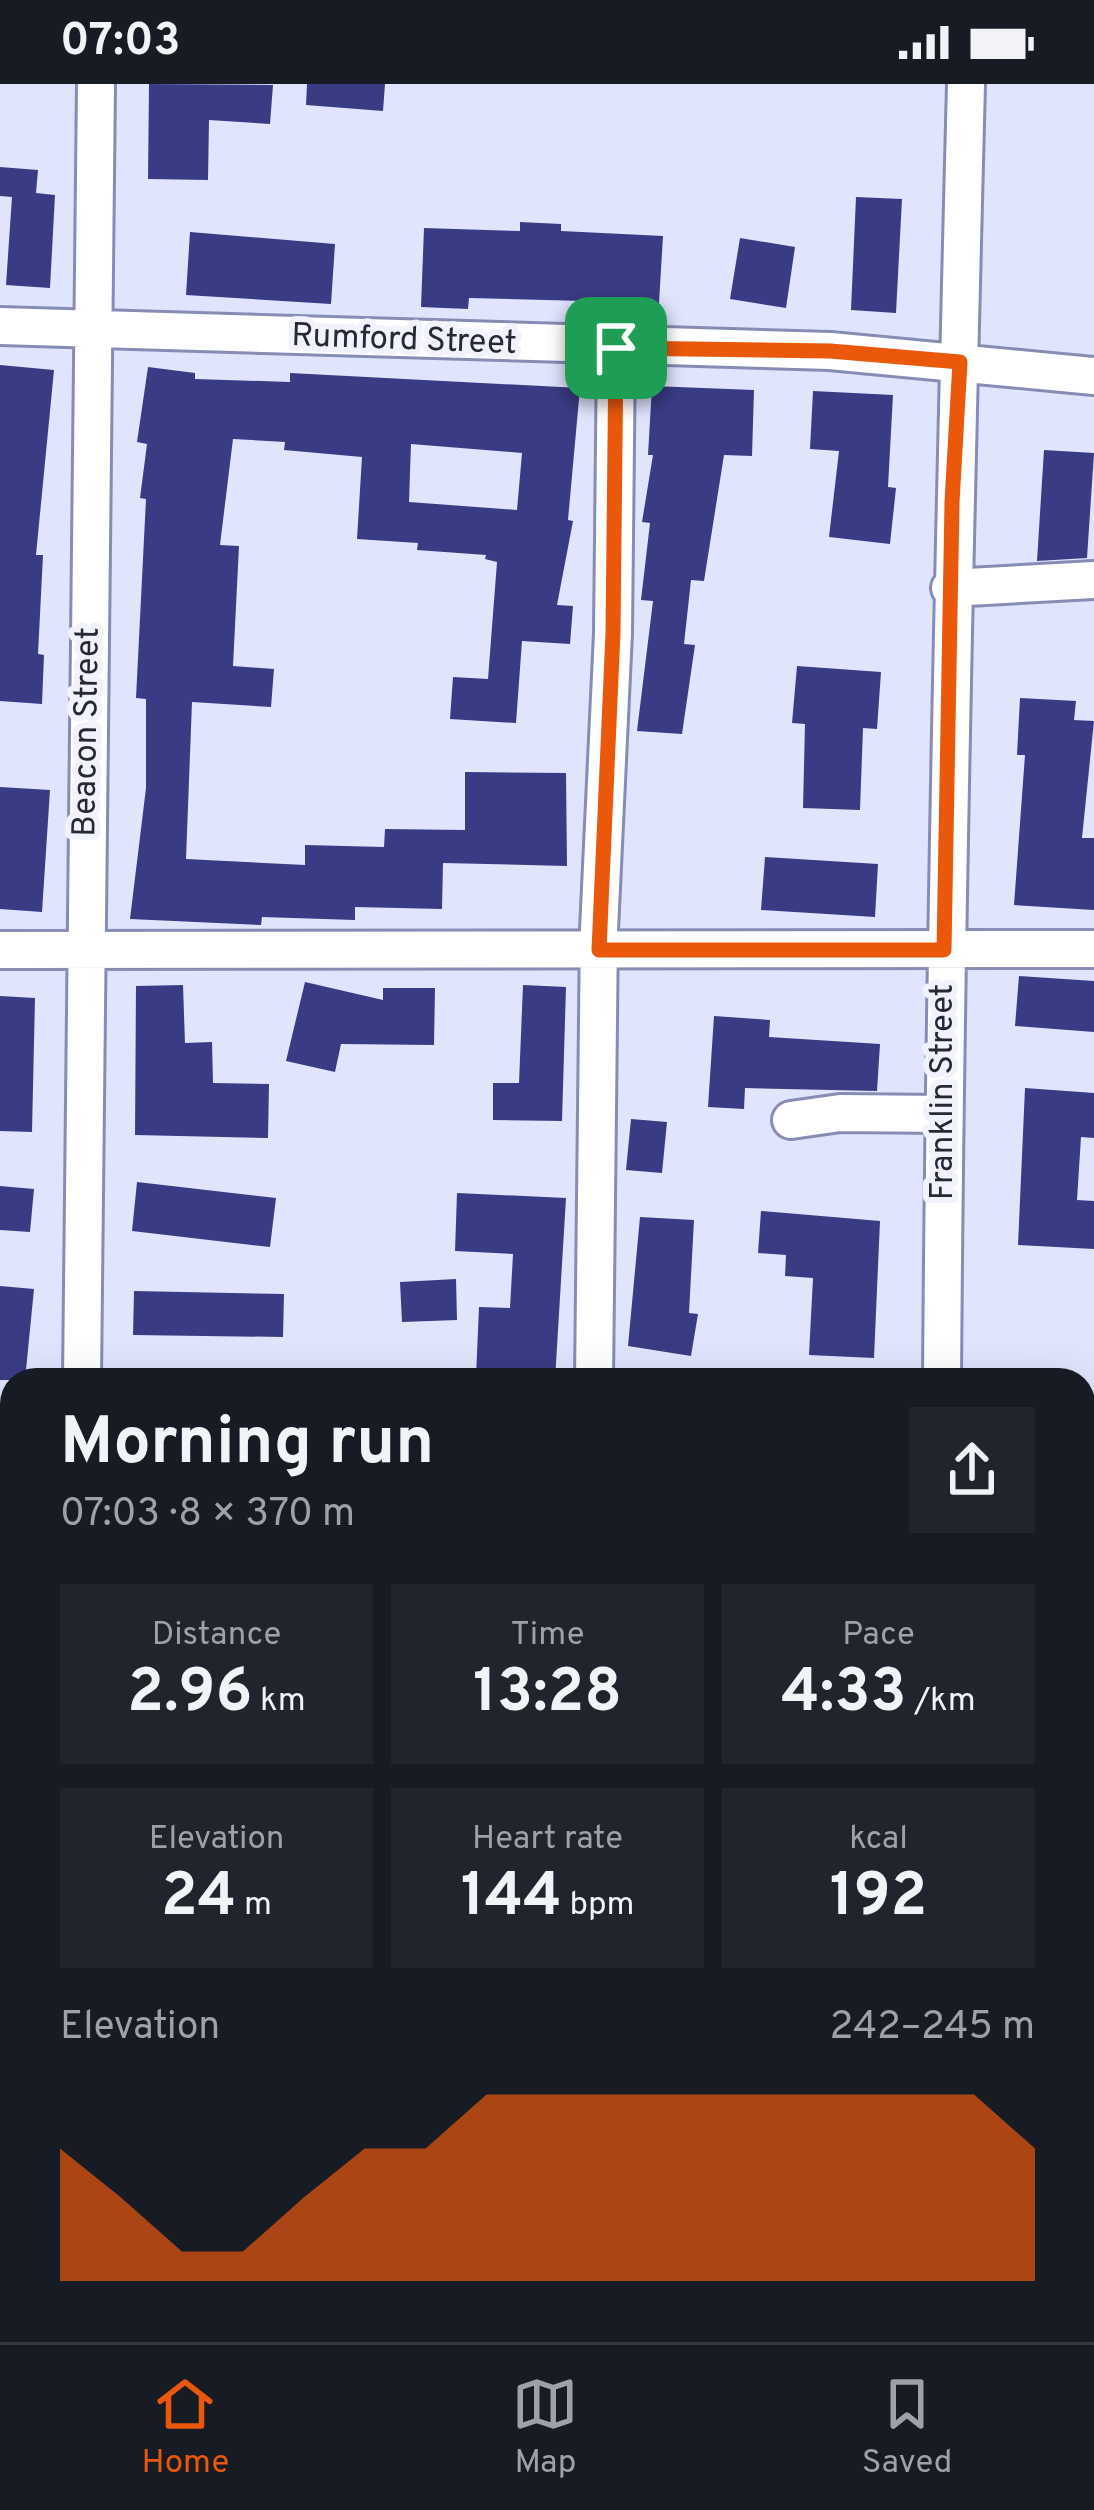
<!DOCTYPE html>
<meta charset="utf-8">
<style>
:root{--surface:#171b24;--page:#20242c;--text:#f1f3f6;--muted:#9ea1a6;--line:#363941;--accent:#ea580c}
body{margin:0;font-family:Overpass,sans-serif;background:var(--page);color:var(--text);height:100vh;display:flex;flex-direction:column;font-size:45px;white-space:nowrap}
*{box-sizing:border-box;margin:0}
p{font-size:39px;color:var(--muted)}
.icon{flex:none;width:66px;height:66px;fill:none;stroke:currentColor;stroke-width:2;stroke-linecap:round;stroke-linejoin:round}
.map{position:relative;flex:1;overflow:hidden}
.drawer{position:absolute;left:0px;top:1284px;width:1095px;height:975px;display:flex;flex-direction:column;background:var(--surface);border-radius:36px 36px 0 0;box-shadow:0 12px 48px #0002}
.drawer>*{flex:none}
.pin{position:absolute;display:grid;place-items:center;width:102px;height:102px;color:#fff;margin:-51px;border-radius:24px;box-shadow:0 6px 18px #0006}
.round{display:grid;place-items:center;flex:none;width:126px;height:126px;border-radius:0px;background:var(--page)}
.overview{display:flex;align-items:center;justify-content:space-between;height:204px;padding:0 60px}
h1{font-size:66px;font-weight:700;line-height:90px}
.stats{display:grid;grid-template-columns:repeat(3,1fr);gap:18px;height:204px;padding:12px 60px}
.stats div{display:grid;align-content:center;border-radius:0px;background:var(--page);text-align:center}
.stats b{font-size:60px;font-weight:700}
.stats small{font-size:33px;font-weight:400}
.stats p{font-size:33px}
.chart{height:336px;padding:24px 60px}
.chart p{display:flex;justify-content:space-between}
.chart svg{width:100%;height:216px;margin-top:12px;fill:var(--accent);opacity:.7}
.status{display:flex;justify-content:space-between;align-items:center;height:84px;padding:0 60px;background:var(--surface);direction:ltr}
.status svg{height:33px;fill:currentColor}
.tabs{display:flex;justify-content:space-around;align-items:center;height:168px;border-top:3px solid var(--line);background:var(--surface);font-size:33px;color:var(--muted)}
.tabs a{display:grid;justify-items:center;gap:6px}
.tabs .current{color:var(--accent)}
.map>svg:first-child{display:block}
</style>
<div class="status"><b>07:03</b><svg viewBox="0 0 49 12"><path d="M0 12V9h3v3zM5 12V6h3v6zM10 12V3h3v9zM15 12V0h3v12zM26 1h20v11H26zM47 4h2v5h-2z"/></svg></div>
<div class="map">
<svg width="1094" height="2258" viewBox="0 0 1094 2258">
<rect width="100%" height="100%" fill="#e0e4fd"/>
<path fill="#393c84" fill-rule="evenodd" d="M 149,0 L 273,1 L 270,40 L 209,36 L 208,96 L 148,95 Z
M 307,0 L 385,0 L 383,27 L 306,21 Z
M 0,83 L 38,86 L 36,109 L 55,111 L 50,204 L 6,201 L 12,113 L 0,112 Z
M 856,113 L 902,115 L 896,229 L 851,226 Z
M 520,138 L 561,140 L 561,147 L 663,152 L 659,219 L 469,214 L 468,225 L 421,223 L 424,144 L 520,147 Z
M 190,148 L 335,160 L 331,220 L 186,211 Z
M 740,154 L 795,163 L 786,224 L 730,215 Z
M 0,281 L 54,286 L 36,471 L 43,471 L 38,570 L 44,571 L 42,620 L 0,617 Z
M 148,283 L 195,289 L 195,295 L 290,298 L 290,289 L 580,304 L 568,436 L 573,437 L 557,521 L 573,522 L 570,560 L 522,557 L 516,639 L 450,635 L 453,593 L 488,595 L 497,478 L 485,475 L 486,471 L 417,466 L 418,459 L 357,455 L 362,373 L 284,366 L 285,358 L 233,355 L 220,461 L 239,462 L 233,582 L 274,585 L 271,623 L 192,618 L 186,775 L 305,781 L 305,761 L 384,763 L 385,745 L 465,746 L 465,688 L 566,689 L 567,782 L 443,779 L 442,825 L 355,823 L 355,836 L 262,833 L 261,841 L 130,835 L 146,704 L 146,615 L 136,614 L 146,415 L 140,414 L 147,360 L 137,358 ZM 411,360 L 522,369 L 517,426 L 409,418 Z
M 652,302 L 754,306 L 752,372 L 724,371 L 704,497 L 691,496 L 684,560 L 695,561 L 682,650 L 637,647 L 653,517 L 641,516 L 650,439 L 642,438 L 653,371 L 648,371 Z
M 813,307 L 893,311 L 888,403 L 896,404 L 890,460 L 829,453 L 839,367 L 810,365 Z
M 1044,366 L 1094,369 L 1087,474 L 1037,477 Z
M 797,582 L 881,588 L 877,645 L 863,644 L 860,726 L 803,724 L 805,640 L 792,639 Z
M 1020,614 L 1076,617 L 1074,636 L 1094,637 L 1082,754 L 1094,754 L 1094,826 L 1014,821 L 1025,671 L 1017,671 Z
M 0,703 L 50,706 L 42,828 L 0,825 Z
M 765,773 L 878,780 L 875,833 L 761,826 Z
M 1019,892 L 1094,897 L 1094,948 L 1015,942 Z
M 305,898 L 383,916 L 383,904 L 435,904 L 434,961 L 341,960 L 335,988 L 286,977 Z
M 183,901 L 185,959 L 212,958 L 213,999 L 269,1000 L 268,1054 L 135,1051 L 136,902 Z
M 523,901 L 566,903 L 562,1037 L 493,1036 L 493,999 L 519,999 Z
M 0,912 L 35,914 L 32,1048 L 0,1047 Z
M 714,932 L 770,936 L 769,953 L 880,960 L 877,1007 L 745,1004 L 744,1025 L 708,1023 Z
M 1025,1004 L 1094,1009 L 1094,1054 L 1081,1053 L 1077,1116 L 1094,1117 L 1094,1165 L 1018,1161 Z
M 631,1035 L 667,1038 L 662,1089 L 626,1086 Z
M 137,1098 L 276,1114 L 270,1163 L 132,1147 Z
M 0,1102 L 34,1105 L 30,1148 L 0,1146 Z
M 457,1109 L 566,1114 L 555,1296 L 476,1293 L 479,1223 L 510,1224 L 513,1170 L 455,1167 Z
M 761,1127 L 880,1137 L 874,1274 L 809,1271 L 813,1194 L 785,1192 L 786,1171 L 758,1169 Z
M 640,1133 L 694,1136 L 689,1229 L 698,1230 L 691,1272 L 628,1262 Z
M 456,1195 L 457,1236 L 402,1238 L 400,1198 Z
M 0,1202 L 34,1205 L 25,1296 L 0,1296 Z
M 134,1207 L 284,1210 L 283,1253 L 133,1251 Z"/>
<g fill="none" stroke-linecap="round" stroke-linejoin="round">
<g stroke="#868cb3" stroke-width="42">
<path id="minor" d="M 0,242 L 830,267 L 1094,292
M 950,504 L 1094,496
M 0,866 L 1094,865
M 791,1036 L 840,1029 L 944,1030
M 82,1296 L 96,0
M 594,1296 L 599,846 L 613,549 L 616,264
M 942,1296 C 945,864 955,432 966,0
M 0,1434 L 12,1435
M 1083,1440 L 1094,1440
M 1083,1901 L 1094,1900
M 69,2258 L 70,2247
M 592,2258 L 592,2247
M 938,2258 L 939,2247"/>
</g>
<use href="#minor" stroke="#fff" stroke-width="36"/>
</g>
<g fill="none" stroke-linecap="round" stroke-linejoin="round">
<g stroke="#fff" stroke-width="24">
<path id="route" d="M 616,264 L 830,267 L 960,278 L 952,418 L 944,866 L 599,866 L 613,549 Z"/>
</g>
<use href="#route" stroke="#ea580c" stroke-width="15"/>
</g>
<g text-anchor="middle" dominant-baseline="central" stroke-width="12" stroke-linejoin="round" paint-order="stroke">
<g font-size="33" fill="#262838" stroke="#f1f2fb">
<text transform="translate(404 257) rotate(2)">Rumford Street</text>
<text transform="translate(88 648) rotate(-89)">Beacon Street</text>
<text transform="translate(944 1008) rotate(-90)">Franklin Street</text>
</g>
</g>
</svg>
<div class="pin" style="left:616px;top:264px;background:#1e9e55"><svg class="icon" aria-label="arrive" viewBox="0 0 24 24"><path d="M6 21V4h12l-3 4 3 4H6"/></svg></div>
<section class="drawer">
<div class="overview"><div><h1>Morning run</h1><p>07:03 · 8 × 370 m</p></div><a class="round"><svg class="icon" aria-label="share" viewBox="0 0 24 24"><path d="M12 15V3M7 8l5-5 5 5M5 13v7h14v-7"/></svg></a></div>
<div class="stats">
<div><p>Distance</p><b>2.96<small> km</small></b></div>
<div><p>Time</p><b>13:28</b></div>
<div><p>Pace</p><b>4:33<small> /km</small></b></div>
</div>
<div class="stats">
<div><p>Elevation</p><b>24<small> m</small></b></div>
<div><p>Heart rate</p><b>144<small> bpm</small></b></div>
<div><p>kcal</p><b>192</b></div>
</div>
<div class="chart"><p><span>Elevation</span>242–245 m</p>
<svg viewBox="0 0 160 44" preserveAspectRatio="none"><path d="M0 44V17L10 27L20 38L30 38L40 27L50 17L60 17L70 6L80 6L90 6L100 6L110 6L120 6L130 6L140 6L150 6L160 17V44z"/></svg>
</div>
</section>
</div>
<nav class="tabs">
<a class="current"><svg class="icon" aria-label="home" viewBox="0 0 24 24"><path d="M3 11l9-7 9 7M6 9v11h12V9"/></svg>Home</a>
<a><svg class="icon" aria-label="map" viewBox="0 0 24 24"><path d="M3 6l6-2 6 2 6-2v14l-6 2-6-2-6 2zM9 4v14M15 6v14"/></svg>Map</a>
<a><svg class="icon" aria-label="saved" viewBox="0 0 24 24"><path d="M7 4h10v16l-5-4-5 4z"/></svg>Saved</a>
</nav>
